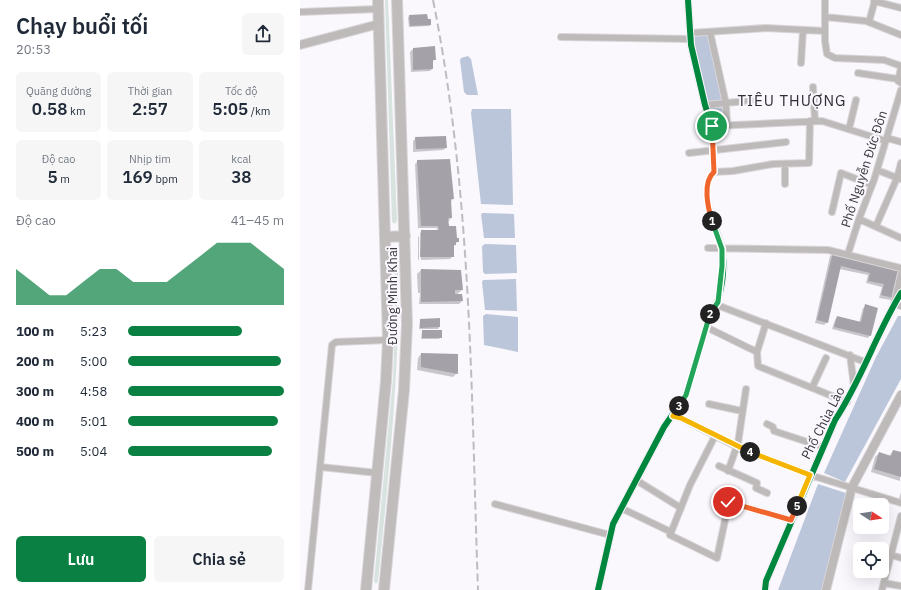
<!DOCTYPE html>
<html lang="vi">
<meta charset="utf-8">
<style>
:root{--surface:#fff;--page:#f6f6f7;--text:#1f2937;--muted:#747a83;--accent:#0b8043}
body{margin:0;font-family:"IBM Plex Sans",sans-serif;background:var(--page);color:var(--text);height:100vh;display:flex;flex-direction:column;font-size:15px;white-space:nowrap}
*{box-sizing:border-box;margin:0}
p{font-size:13px;color:var(--muted)}
.icon{flex:none;width:22px;height:22px;fill:none;stroke:currentColor;stroke-width:2;stroke-linecap:round;stroke-linejoin:round}
.map{position:relative;flex:1;overflow:hidden}
.sheet{display:flex;flex-direction:column;background:var(--surface);width:300px}
.sheet>*{flex:none}
.needle{width:26px;rotate:102deg}
.tools{position:absolute;left:553px;top:498px;display:grid;gap:8px}
.tools a{display:grid;place-items:center;width:36px;height:36px;border-radius:6px;background:var(--surface);box-shadow:0 4px 16px #0002;font-size:20px}
.pin{position:absolute;display:grid;place-items:center;width:34px;height:34px;color:#fff;margin:-17px;border:2px solid #fff;border-radius:50%;box-shadow:0 1px 4px #0007}
.km{position:absolute;width:20px;height:20px;margin:-10px;border-radius:50%;background:#222;color:#fff;font-size:11px;line-height:20px;text-align:center}
.round{display:grid;place-items:center;flex:none;width:42px;height:42px;border-radius:6px;background:var(--page)}
.overview{display:flex;align-items:center;justify-content:space-between;height:68px;padding:0 16px}
h1{font-size:22px;font-weight:600;line-height:30px}
.figures{display:grid;grid-template-columns:repeat(3,1fr);gap:6px;height:68px;padding:4px 16px}
.figures div{display:grid;align-content:center;border-radius:6px;background:var(--page);text-align:center}
.figures b{font-size:17px;font-weight:600}
.figures small{font-size:11px;font-weight:400}
.figures p{font-size:11px}
.chart{height:112px;padding:8px 16px}
.chart p{display:flex;justify-content:space-between}
.chart svg{width:100%;height:72px;margin-top:4px;fill:var(--accent);opacity:.7}
.button{display:flex;gap:8px;margin-top:auto;padding:8px 16px}
.button a{flex:1;height:46px;border-radius:6px;background:var(--accent);color:#fff;font-size:16px;font-weight:600;line-height:46px;text-align:center}
.button a+a{background:var(--page);color:var(--text)}
ul{padding:0 16px;list-style:none;font-size:13px}
li{display:grid;grid-template-columns:64px 48px 1fr;align-items:center;height:30px}
li i{height:10px;border-radius:5px;background:var(--accent)}
main{display:flex;flex:1;min-height:0}
.map>svg:first-child{display:block}
</style>
<main>
<section class="sheet">
<div class="overview"><div><h1>Chạy buổi tối</h1><p>20:53</p></div><a class="round"><svg class="icon" aria-label="share" viewBox="0 0 24 24"><path d="M12 15V3M7 8l5-5 5 5M5 13v7h14v-7"/></svg></a></div>
<div class="figures">
<div><p>Quãng đường</p><b>0.58<small> km</small></b></div>
<div><p>Thời gian</p><b>2:57</b></div>
<div><p>Tốc độ</p><b>5:05<small> /km</small></b></div>
</div>
<div class="figures">
<div><p>Độ cao</p><b>5<small> m</small></b></div>
<div><p>Nhịp tim</p><b>169<small> bpm</small></b></div>
<div><p>kcal</p><b>38</b></div>
</div>
<div class="chart"><p><span>Độ cao</span>41–45 m</p>
<svg viewBox="0 0 160 44" preserveAspectRatio="none"><path d="M0 44V22L10 30L20 38L30 38L40 30L50 22L60 22L70 30L80 30L90 30L100 22L110 14L120 6L130 6L140 6L150 14L160 22V44z"/></svg>
</div>
<ul>
<li><b>100 m</b>5:23<i style="width:73%"></i></li>
<li><b>200 m</b>5:00<i style="width:98%"></i></li>
<li><b>300 m</b>4:58<i style="width:100%"></i></li>
<li><b>400 m</b>5:01<i style="width:96%"></i></li>
<li><b>500 m</b>5:04<i style="width:92%"></i></li>
</ul>
<div class="button"><a>Lưu</a><a>Chia sẻ</a></div>
</section>
<div class="map">
<svg width="601" height="590" viewBox="0 0 601 590">
<rect width="100%" height="100%" fill="#faf8fd"/>
<path fill="#d8e2de" d="M 85,0 L 88,0 L 97,220 L 95,224 L 92,222 Z
M 94,251 L 98,253 C 101,363 89,471 78,581 L 76,584 L 74,581 L 93,378 L 95,329 Z"/>
<path fill="#bcc6db" d="M 405,35 L 409,38 C 412,52 429,112 424,121 L 412,121 L 395,52 L 394,37 Z
M 168,56 L 171,59 L 178,95 L 167,95 L 164,92 L 160,60 L 161,58 Z
M 172,109 L 211,109 L 213,205 L 181,204 L 171,113 Z
M 183,213 L 214,214 L 215,238 L 184,238 L 181,214 Z
M 185,244 L 216,245 L 217,273 L 185,274 L 183,272 L 182,246 Z
M 216,279 L 217,311 L 185,310 L 182,282 L 183,280 Z
M 186,314 L 218,317 L 218,352 L 184,345 L 183,316 Z
M 598,316 L 601,316 L 601,379 L 545,482 L 524,473 L 576,357 Z
M 518,484 L 546,493 L 523,590 L 478,590 Z"/>
<path fill="#0003" d="M 109,16 L 130,25 L 129,26 L 109,27 L 108,18 Z
M 113,49 L 135,59 L 132,62 L 132,69 L 130,71 L 111,72 L 110,52 Z
M 116,138 L 146,148 L 143,150 L 113,152 L 113,141 Z
M 118,161 L 153,199 L 150,202 L 151,218 L 148,222 L 148,227 L 158,241 L 153,247 L 153,256 L 150,259 L 121,260 L 120,233 L 122,231 L 137,231 L 137,228 L 118,228 L 115,164 Z
M 119,236 L 119,260 L 118,260 L 118,237 Z
M 533,254 L 598,271 L 593,298 L 591,300 L 579,298 L 582,287 L 566,283 L 568,275 L 539,269 L 527,322 L 524,325 L 515,323 L 530,256 Z
M 121,270 L 162,290 L 156,295 L 162,301 L 159,304 L 119,304 L 120,293 L 118,293 L 117,274 Z
M 566,306 L 570,335 L 568,338 L 532,329 L 535,320 L 537,317 L 559,323 L 563,308 Z
M 120,320 L 139,327 L 138,329 L 119,329 Z
M 122,331 L 141,337 L 139,339 L 121,339 Z
M 121,354 L 157,373 L 153,377 L 117,370 L 118,358 Z
M 593,451 L 601,453 L 600,481 L 571,472 L 575,457 L 579,453 L 589,456 Z
M 601,492 L 601,502 L 598,502 Z"/>
<path fill="#a4a1a8" d="M 127,14 L 128,19 L 131,19 L 131,25 L 110,26 L 109,15 Z
M 135,46 L 136,60 L 133,60 L 133,69 L 113,70 L 113,48 Z
M 146,136 L 147,148 L 116,149 L 115,137 Z
M 150,159 L 154,199 L 151,199 L 152,218 L 148,218 L 149,226 L 156,226 L 157,238 L 159,238 L 159,242 L 156,242 L 156,245 L 154,245 L 154,257 L 120,257 L 121,230 L 139,230 L 138,226 L 121,226 L 117,160 Z
M 533,252 L 599,270 L 594,298 L 581,295 L 584,284 L 568,281 L 570,273 L 541,266 L 528,323 L 517,320 Z
M 121,269 L 161,270 L 163,290 L 155,290 L 155,294 L 162,294 L 163,301 L 121,302 Z
M 565,304 L 578,308 L 571,336 L 534,327 L 537,316 L 561,322 Z
M 140,318 L 140,327 L 120,328 L 120,319 Z
M 122,330 L 142,330 L 142,338 L 122,338 Z
M 121,353 L 158,354 L 158,374 L 121,367 Z
M 593,450 L 601,452 L 601,477 L 574,469 L 579,452 L 591,456 Z"/>
<g fill="none" stroke-linecap="round" stroke-linejoin="round">
<g stroke="#d7d6d9" stroke-width="8">
<path id="minor" d="M 525,0 L 525,41 L 527,54 L 535,58 L 584,60 L 601,66
M 574,1 L 601,8
M 0,12 L 78,9
M 525,17 L 566,21 L 601,35
M 569,22 L 575,0
M 410,32 L 426,104 L 427,126
M 390,33 L 466,28 L 525,31
M 261,37 L 391,39
M 501,63 L 503,30
M 601,68 L 598,81 L 601,83
M 558,73 L 598,79
M 513,87 L 515,121
M 405,105 L 457,100
M 412,126 L 522,121 L 586,141
M 549,129 L 556,100
M 587,138 L 601,142
M 389,153 L 486,142
M 485,164 L 485,184
M 577,170 L 600,179
M 414,172 L 433,171 L 473,164 L 509,163 L 510,121
M 532,212 L 541,173 L 572,185
M 559,219 L 601,238
M 576,226 L 597,178 L 601,163
M 408,248 L 528,250 L 601,268
M 548,254 L 559,219 L 574,180 L 601,90
M 601,274 L 594,304 L 601,306
M 417,305 L 565,362
M 406,327 L 457,352 L 458,366 L 547,402
M 457,352 L 466,323
M 550,355 L 554,386
M 512,388 L 526,358
M 409,404 L 442,411
M 373,416 L 381,418 L 437,447 L 510,475 L 601,503
M 467,424 L 473,427 L 474,431 L 523,447
M 415,436 L 390,485 L 370,535 L 417,558 L 431,492
M 419,466 L 457,483 L 456,488 L 467,493
M 21,467 L 77,473
M 428,471 L 438,443 L 446,389
M 336,480 L 381,508
M 428,502 L 491,520
M 195,504 L 310,535
M 321,508 L 371,532
M 591,555 L 601,558
M 584,583 L 601,586
M 8,590 L 32,345 L 36,342 L 88,340
M 298,590 L 313,524 L 364,427 L 386,395 L 411,312 C 423,297 425,267 422,249 C 418,229 395,189 414,172 L 412,126 L 405,105 L 391,45 L 388,0
M 465,590 L 466,581 L 535,420 C 561,381 576,334 601,293
M 582,590 L 601,516"/>
</g>
<g stroke="#d7d6d9" stroke-width="10">
<path id="tertiary" d="M 0,45 L 79,24
M 526,590 L 552,487 L 601,395"/>
</g>
<g stroke="#d7d6d9" stroke-width="12">
<path id="primary" d="M 86,237 L 105,236
M 66,590 L 86,381 L 88,340 L 78,0
M 84,590 L 104,390 L 107,324 L 97,0"/>
</g>
<use href="#minor" stroke="#bebab9" stroke-width="6"/>
<use href="#tertiary" stroke="#bebab9" stroke-width="8"/>
<use href="#primary" stroke="#c1bcbc" stroke-width="10"/>
<path stroke="#bebcbd" stroke-width="2" stroke-dasharray="8 4" stroke-linecap="butt" d="M 133,0 C 172,194 171,393 178,590"/>
<g stroke="#faf7fe" stroke-width="8">
<path id="cycleway" d="M 298,590 L 313,524 L 364,427 L 386,395 L 411,312 C 423,297 425,267 422,249 C 418,229 395,189 414,172 L 412,126 L 405,105 L 391,45 L 388,0
M 465,590 L 466,581 L 535,420 C 561,381 576,334 601,293"/>
</g>
<use href="#cycleway" stroke="#00873e" stroke-width="6"/>
</g>
<g fill="none" stroke-linecap="round" stroke-linejoin="round">
<g stroke="#fff" stroke-width="8">
<path id="split-1" d="M 412,126 L 414,172 C 402,182 408,208 412,221"/>
</g>
<g stroke="#fff" stroke-width="8">
<path id="split-2" d="M 410,314 L 418,302 L 422,266 L 422,249 L 412,221"/>
</g>
<g stroke="#fff" stroke-width="8">
<path id="split-3" d="M 379,406 L 386,395 L 410,314"/>
</g>
<g stroke="#fff" stroke-width="8">
<path id="split-4" d="M 379,406 L 373,416 L 381,418 L 450,452"/>
</g>
<g stroke="#fff" stroke-width="8">
<path id="split-5" d="M 450,452 L 510,475 L 497,506"/>
</g>
<g stroke="#fff" stroke-width="8">
<path id="split-6" d="M 428,502 L 491,520 L 497,506"/>
</g>
<use href="#split-1" stroke="#f0652b" stroke-width="5"/>
<use href="#split-2" stroke="#22a559" stroke-width="5"/>
<use href="#split-3" stroke="#22a559" stroke-width="5"/>
<use href="#split-4" stroke="#f5b400" stroke-width="5"/>
<use href="#split-5" stroke="#f5b400" stroke-width="5"/>
<use href="#split-6" stroke="#f0652b" stroke-width="5"/>
</g>
<g text-anchor="middle" dominant-baseline="central" stroke-width="4" stroke-linejoin="round" paint-order="stroke">
<g font-size="13" fill="#39383b" stroke="#faf7fe">
<text transform="translate(564 169) rotate(-72)">Phố Nguyễn Đức Đôn</text>
<text transform="translate(92 296) rotate(-90)">Đường Minh Khai</text>
<text transform="translate(523 423) rotate(-63)">Phố Chùa Lào</text>
</g>
<g font-size="15" letter-spacing="1" fill="#302d34" stroke="#faf7fe">
<text x="492" y="100">TIÊU THƯỢNG</text>
</g>
</g>
</svg>
<div class="tools">
<a><svg class="needle" viewBox="-14 -14 28 28"><path d="M0-13l5 13h-10z" fill="#e53935"/><path d="M0 13l5-13h-10z" fill="#747a83"/></svg></a>
<a><svg class="icon" aria-label="locate" viewBox="0 0 24 24"><circle cx="12" cy="12" r="6"/><path d="M12 2v4M12 18v4M2 12h4M18 12h4"/></svg></a>
</div>
<div class="pin" style="left:412px;top:126px;background:#1e9e55"><svg class="icon" aria-label="arrive" viewBox="0 0 24 24"><path d="M6 21V4h12l-3 4 3 4H6"/></svg></div>
<div class="pin" style="left:428px;top:502px;background:#d93025"><svg class="icon" aria-label="check" viewBox="0 0 24 24"><path d="M5 12l5 5 9-10"/></svg></div>
<b class="km" style="left:412px;top:221px">1</b>
<b class="km" style="left:410px;top:314px">2</b>
<b class="km" style="left:379px;top:406px">3</b>
<b class="km" style="left:450px;top:452px">4</b>
<b class="km" style="left:497px;top:506px">5</b>
</div>
</main>
